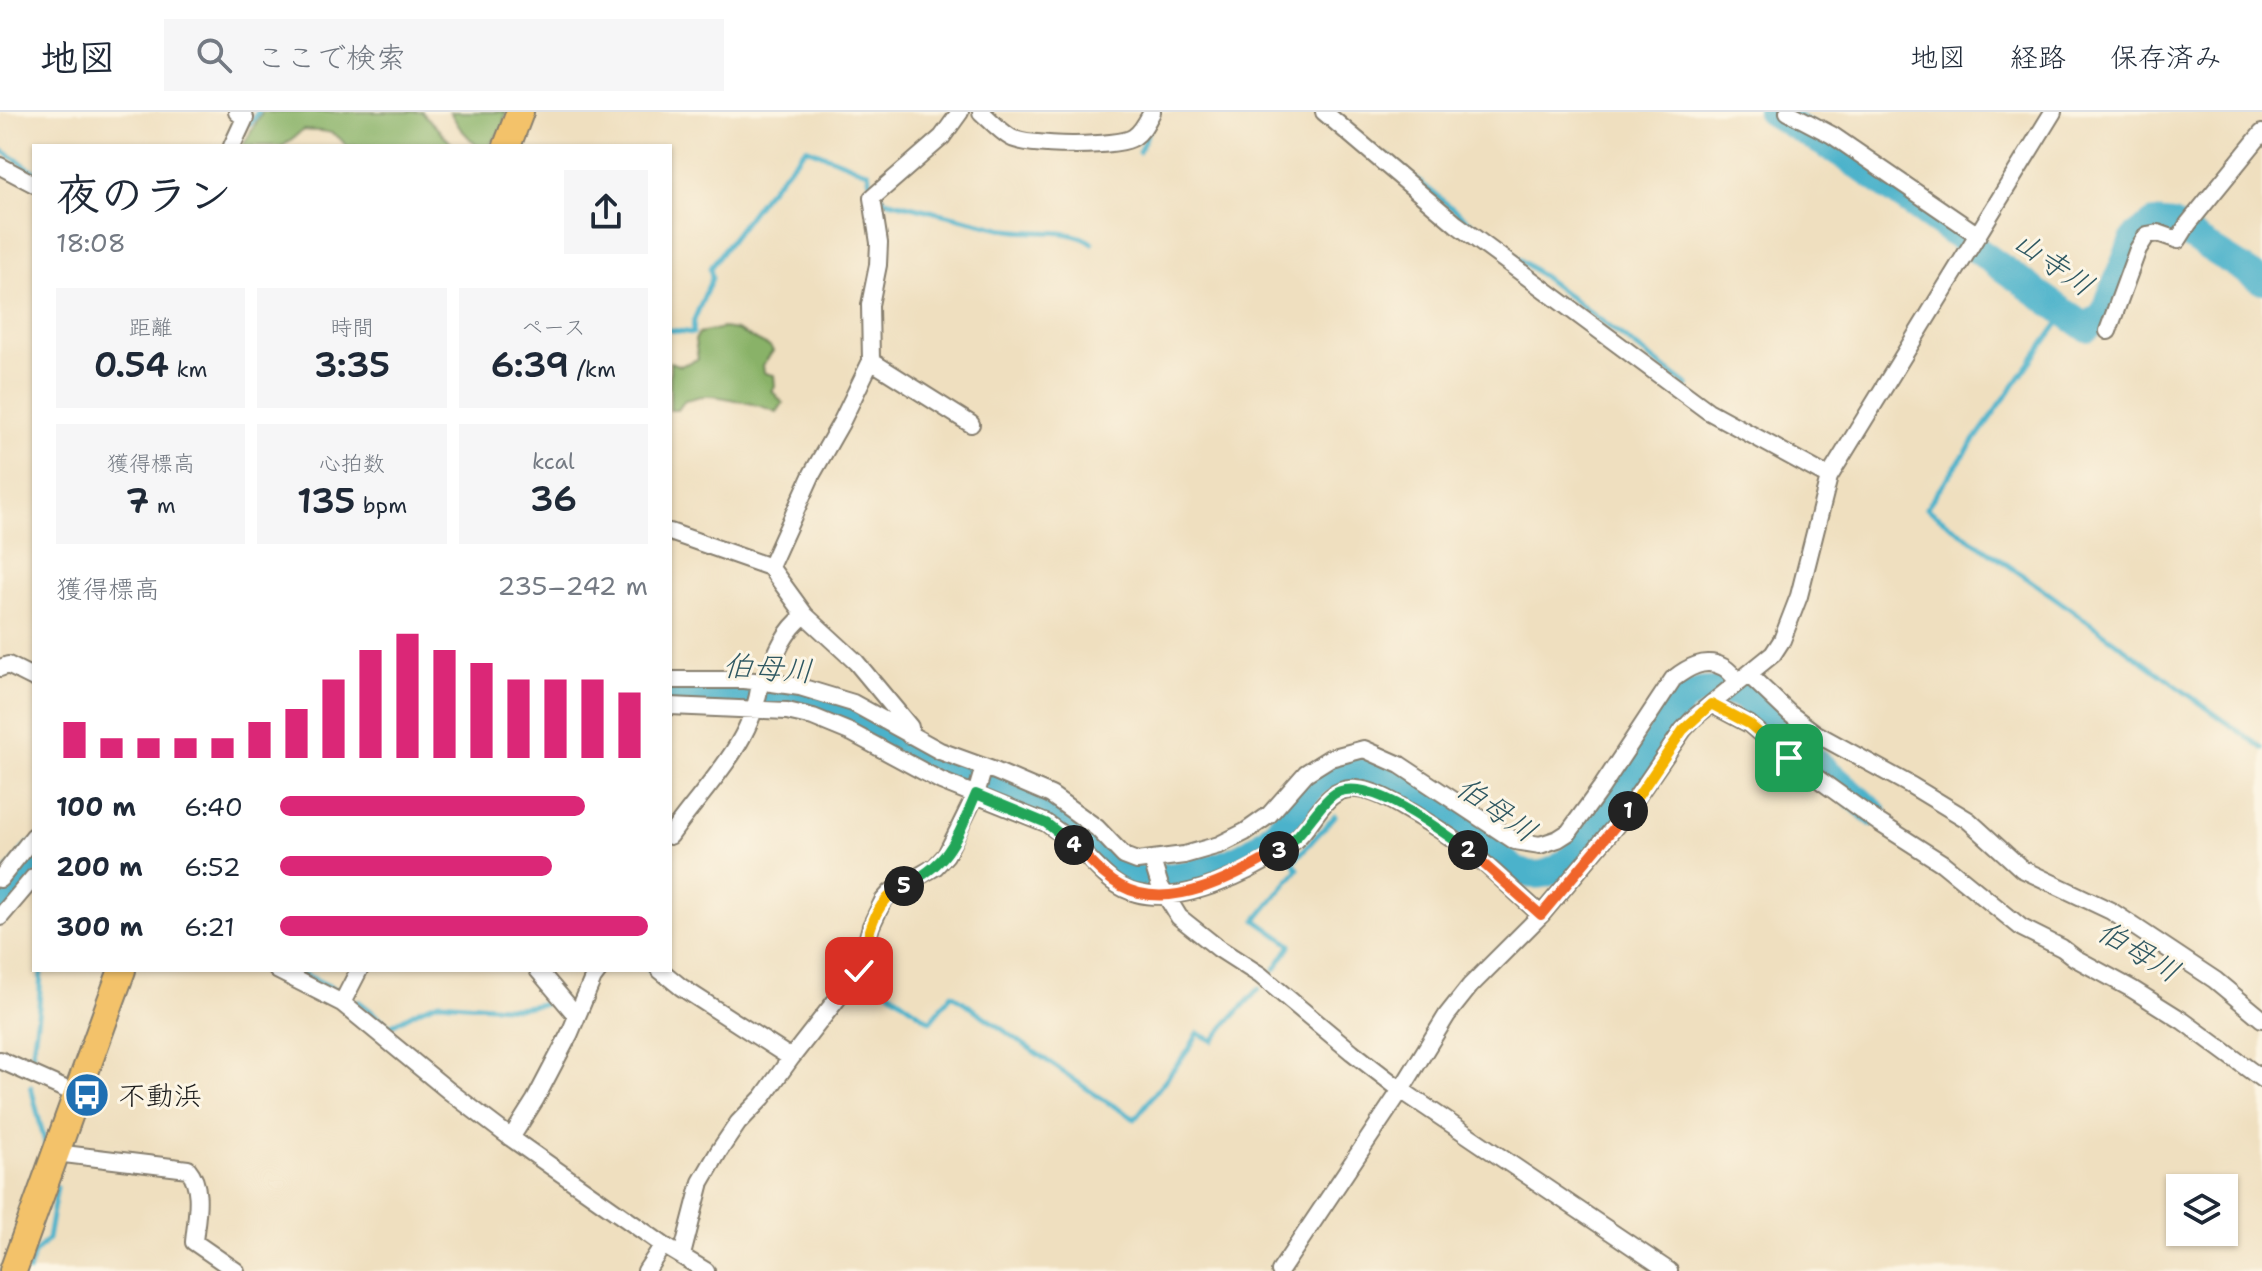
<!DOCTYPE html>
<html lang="ja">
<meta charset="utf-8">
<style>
:root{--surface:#fff;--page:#f6f6f7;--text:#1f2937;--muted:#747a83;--line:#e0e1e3;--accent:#db2777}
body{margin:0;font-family:"Shantell Sans","Klee One",sans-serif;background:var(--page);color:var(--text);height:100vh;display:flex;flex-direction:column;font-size:30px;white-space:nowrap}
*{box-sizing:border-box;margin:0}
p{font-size:26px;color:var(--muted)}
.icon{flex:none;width:44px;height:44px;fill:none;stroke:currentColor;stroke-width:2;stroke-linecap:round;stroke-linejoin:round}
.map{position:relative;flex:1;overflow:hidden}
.panel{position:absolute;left:32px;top:32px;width:640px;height:828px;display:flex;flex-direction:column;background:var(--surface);border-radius:0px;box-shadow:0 2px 6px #0004}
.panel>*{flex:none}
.controls{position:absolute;left:2166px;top:1062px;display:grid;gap:16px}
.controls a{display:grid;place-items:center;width:72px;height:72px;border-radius:0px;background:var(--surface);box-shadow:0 2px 6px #0004;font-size:40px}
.pin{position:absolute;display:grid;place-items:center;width:68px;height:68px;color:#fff;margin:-34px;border-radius:16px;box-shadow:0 4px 12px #0006}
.km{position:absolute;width:40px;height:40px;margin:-20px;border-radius:50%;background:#222;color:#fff;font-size:22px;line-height:40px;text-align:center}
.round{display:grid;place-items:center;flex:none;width:84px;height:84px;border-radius:0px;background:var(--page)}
.summary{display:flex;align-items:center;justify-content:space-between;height:136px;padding:0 24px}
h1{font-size:44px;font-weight:600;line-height:60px}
.metrics{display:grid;grid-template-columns:repeat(3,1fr);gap:12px;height:136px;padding:8px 24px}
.metrics div{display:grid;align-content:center;border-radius:0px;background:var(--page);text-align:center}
.metrics b{font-size:34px;font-weight:600}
.metrics small{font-size:22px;font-weight:400}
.metrics p{font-size:22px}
.chart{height:224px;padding:16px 24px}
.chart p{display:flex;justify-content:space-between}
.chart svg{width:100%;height:144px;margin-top:8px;stroke:var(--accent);stroke-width:6}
ul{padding:0 24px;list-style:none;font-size:26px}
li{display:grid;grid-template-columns:128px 96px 1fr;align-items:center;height:60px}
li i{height:20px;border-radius:10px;background:var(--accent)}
header{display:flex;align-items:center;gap:48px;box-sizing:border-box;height:112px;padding:0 40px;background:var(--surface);border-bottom:2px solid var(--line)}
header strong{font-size:38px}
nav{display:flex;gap:44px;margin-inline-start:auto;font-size:28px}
.search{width:560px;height:72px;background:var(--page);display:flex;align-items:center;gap:20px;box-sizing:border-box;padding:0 28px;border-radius:0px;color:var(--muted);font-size:30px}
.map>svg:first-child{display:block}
</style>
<header>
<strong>地図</strong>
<div class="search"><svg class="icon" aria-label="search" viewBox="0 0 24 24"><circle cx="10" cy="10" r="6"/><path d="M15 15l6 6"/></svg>ここで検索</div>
<nav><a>地図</a><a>経路</a><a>保存済み</a></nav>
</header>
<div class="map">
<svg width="2262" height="1159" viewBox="0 0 2262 1159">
<rect width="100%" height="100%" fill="#fcf5e5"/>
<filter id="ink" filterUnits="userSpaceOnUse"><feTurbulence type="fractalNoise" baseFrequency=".0125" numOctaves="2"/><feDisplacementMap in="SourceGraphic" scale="16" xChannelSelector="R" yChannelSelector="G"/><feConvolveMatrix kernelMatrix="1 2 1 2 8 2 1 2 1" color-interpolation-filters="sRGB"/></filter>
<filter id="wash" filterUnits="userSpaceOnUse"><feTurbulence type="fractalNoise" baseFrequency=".006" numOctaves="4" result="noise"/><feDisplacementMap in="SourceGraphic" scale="32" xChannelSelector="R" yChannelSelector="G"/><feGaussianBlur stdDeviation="1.8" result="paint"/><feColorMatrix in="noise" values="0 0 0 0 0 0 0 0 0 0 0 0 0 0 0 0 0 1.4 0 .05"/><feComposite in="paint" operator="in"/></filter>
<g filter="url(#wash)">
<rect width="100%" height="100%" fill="#efdfbf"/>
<path fill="#89b268" stroke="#526742" stroke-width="2" d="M 262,0 L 422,0 L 454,34 L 346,34 C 335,16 322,20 303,18 L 283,34 L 243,34 Z
M 450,0 L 506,0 L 503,15 L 489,34 L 477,34 L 460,16 Z
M 723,216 L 736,218 L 770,235 L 773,239 L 763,253 L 764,261 L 774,263 L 775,275 L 772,279 L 783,291 L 777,300 C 763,294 720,283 705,284 C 698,284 691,287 685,288 L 678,298 L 670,298 L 670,250 L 680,254 L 698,247 L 695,228 L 699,221 Z"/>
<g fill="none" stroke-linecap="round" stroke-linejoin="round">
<path stroke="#4cb2cb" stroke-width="5" d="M 250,12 L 258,0
M 0,37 L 34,59
M 1139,40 L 1149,19
M 1388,44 L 1453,97 L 1688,274
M 2057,213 L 1926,396 L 2051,483 L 2262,636
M 670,218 L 693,221 L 694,208 L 712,166 L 710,156 L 764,84 L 806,36 L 868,60 L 870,70 L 885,88 L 1009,118 C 1036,123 1068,115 1092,131
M 1275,857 L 1291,833 L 1256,808 L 1298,757 L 1293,750 L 1335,704
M 296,858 L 335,877
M 649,858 L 657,865
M 863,865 L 865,862 L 930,909 L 952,882 L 1096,983 L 1135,1007 L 1189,937 L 1198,921 L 1213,929 L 1226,912 L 1259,877
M 576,884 L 584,869
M 358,889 L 390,914 L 421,897 L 439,890 L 517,896 L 550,891
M 31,953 L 39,895 L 41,858
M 31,975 L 46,1035
M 29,1159 L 34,1142 L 48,1127 L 57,1075"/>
<path stroke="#4cb2cb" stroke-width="28" d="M 1771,0 L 1843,43 L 2087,216 L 2104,201 L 2134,126 L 2154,111 L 2173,113 L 2262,169
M 670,584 C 709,585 747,586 785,590 C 797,591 810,590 821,593 C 832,596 844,604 854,609 C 888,627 921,647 957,661 C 988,674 1023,680 1053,698 C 1082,716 1111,764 1142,767 C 1152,768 1162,765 1172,764 C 1214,758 1250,748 1280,715 C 1297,697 1310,669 1335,661 C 1386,645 1480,726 1516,759 C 1529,763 1540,765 1552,759 C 1582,747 1635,665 1653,636 C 1664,618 1676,586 1699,580 C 1713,577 1729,580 1742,584 L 1874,701
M 0,787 L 34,742"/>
</g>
</g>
<g filter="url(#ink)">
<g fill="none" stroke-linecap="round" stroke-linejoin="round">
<g stroke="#867e6e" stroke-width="20">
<path id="minor" d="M 981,0 C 990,8 1000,19 1010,25 C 1026,35 1119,36 1134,25 C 1143,19 1147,9 1152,0
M 1324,0 L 1456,112 L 1708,299 L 1829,365
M 1788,0 L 1832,23 L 1978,123
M 232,34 L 245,6 L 237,0
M 0,54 L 34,72
M 2108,219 L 2138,137 L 2147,123 L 2158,121 L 2178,128 L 2188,112 L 2262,21
M 871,249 L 971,312
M 670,420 L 770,455 L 805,503 L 856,550 L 910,615 L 909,623
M 770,455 L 812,362 L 841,311 L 871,249 L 870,193 L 878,153 L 879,131 L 872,86 L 942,25 L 960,0
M 0,556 L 8,553 L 34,566
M 1749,563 L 1790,602 L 1815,621 L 1912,674 L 1968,708 L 2022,757 L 2111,799 L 2215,868 L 2262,907
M 670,568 L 743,568 L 765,570 L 800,575 L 853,591 L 940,639 L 995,659 L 1051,683 L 1097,716 L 1124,744 L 1137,749 L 1184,743 L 1219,733 L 1245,720 L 1269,703 L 1306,661 L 1330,646 L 1364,637 L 1400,653 L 1515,729 L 1540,733 L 1558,727 L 1569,720 L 1601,676 L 1673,567 C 1687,556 1705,545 1723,555 C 1728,557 1734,565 1738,569
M 765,570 C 775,544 782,521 805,503
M 1711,592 L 1749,612 L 1789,646 L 1878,710 L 1942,751 L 2022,816 L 2062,836 L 2075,846 L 2132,877 L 2183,909 L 2262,967
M 670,594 L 787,599 L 813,605 L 852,621 L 941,669 L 1046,711 C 1061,721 1075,732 1088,746 C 1102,760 1115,776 1136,781 C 1183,794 1258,758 1294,729 C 1315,712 1324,674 1356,677 C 1374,678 1392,689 1407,698 C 1431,712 1456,727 1477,745 C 1499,764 1520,784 1541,803
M 670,724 C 703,676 754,631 760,570
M 1152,748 L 1160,774 L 1179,805 L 1218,836 L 1260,863 L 1352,940 L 1401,978 L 1669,1159
M 0,767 L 34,724
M 0,805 L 34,765
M 277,858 L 342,891 L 449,979 L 511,1026 L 663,1133 L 706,1159
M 538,858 L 576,903
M 660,858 L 681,875 L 791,946 L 859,859 L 871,814 L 883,789 L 891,780 L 935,755 L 946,743 L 976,682 L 984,655
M 342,891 L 359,858
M 0,948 L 76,982
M 511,1026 L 535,988 L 570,921 L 593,866 L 599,858
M 56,1041 L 188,1057 C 204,1076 196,1106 194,1130 L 236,1159
M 682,1143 L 701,1070 L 719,1039 L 738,1011 L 763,985 L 791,946
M 646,1159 L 663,1133
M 1280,1159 L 1401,978 L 1447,903 L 1470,874 L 1541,803 L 1623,705 L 1683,618 L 1695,605 L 1773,542 L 1782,528 L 1799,484 L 1829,365 L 2053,0"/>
</g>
<g stroke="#867e6e" stroke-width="30">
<path id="primary" d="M 507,34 L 520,0
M 13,1159 L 122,858"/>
</g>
<use href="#minor" stroke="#fff" stroke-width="16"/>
<use href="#primary" stroke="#f3c26a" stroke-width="26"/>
</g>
</g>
<g fill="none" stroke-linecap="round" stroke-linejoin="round" filter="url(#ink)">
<g stroke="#fff" stroke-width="16">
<path id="split-1" d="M 1628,699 L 1683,618 L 1711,592 L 1749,612 L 1789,646"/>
</g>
<g stroke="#fff" stroke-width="16">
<path id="split-2" d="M 1468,738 L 1541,803 L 1628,699"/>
</g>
<g stroke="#fff" stroke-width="16">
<path id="split-3" d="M 1279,739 C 1305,722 1310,704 1330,685 C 1361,656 1441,719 1468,738"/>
</g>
<g stroke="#fff" stroke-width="16">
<path id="split-4" d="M 1074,733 C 1090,747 1102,764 1121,774 C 1170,801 1236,764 1279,739"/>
</g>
<g stroke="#fff" stroke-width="16">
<path id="split-5" d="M 904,774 C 951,750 956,728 976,682 L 1046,711 L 1074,733"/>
</g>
<g stroke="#fff" stroke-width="16">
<path id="split-6" d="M 859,859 C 869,826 870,791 904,774"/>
</g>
<use href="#split-1" stroke="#f5b400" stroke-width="10"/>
<use href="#split-2" stroke="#f0652b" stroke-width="10"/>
<use href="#split-3" stroke="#22a559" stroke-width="10"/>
<use href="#split-4" stroke="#f0652b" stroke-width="10"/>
<use href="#split-5" stroke="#22a559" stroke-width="10"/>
<use href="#split-6" stroke="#f5b400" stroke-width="10"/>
</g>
<defs>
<g id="bus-disc" transform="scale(2.3)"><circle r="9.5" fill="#1f6fb2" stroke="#fcf5e5"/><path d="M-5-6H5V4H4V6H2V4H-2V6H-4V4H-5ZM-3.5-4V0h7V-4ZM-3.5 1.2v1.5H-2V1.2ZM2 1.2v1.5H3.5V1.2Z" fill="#fff"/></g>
</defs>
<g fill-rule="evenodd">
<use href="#bus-disc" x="87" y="983"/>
</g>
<g text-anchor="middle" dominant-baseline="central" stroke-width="6" stroke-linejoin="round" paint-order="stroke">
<g font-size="28" fill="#1c1c1c" stroke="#fcf5e5" text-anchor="start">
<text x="118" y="983">不動浜</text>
</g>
<g font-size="30" font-style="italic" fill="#2f5862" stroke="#fcf5e5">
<text transform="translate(2054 151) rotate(35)">山寺川</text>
<text transform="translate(768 556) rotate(4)">伯母川</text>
<text transform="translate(1497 697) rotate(35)">伯母川</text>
<text transform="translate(2139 839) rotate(31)">伯母川</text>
</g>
</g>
</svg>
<div class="controls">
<a><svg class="icon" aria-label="layers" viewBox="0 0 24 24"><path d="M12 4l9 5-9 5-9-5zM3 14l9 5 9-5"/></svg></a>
</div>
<div class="pin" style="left:1789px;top:646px;background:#1e9e55"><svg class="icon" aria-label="arrive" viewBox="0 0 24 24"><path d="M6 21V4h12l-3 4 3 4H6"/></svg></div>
<div class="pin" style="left:859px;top:859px;background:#d93025"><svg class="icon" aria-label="check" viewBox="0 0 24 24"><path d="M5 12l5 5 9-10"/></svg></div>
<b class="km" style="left:1628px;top:699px">1</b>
<b class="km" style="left:1468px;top:738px">2</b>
<b class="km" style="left:1279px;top:739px">3</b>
<b class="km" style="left:1074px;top:733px">4</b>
<b class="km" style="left:904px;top:774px">5</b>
<section class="panel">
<div class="summary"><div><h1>夜のラン</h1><p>18:08</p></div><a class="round"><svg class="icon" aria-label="share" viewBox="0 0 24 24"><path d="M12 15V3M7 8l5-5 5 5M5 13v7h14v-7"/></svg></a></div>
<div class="metrics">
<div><p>距離</p><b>0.54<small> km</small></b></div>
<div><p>時間</p><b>3:35</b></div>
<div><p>ペース</p><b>6:39<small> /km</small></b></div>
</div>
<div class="metrics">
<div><p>獲得標高</p><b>7<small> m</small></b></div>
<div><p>心拍数</p><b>135<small> bpm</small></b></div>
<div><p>kcal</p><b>36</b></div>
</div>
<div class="chart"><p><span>獲得標高</span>235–242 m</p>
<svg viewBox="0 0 160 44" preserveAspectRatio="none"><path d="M5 44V33M15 44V38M25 44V38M35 44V38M45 44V38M55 44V33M65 44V29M75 44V20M85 44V11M95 44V6M105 44V11M115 44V15M125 44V20M135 44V20M145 44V20M155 44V24"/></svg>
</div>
<ul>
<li><b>100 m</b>6:40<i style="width:83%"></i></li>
<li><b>200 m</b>6:52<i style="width:74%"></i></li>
<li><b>300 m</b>6:21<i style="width:100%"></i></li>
</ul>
</section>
</div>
